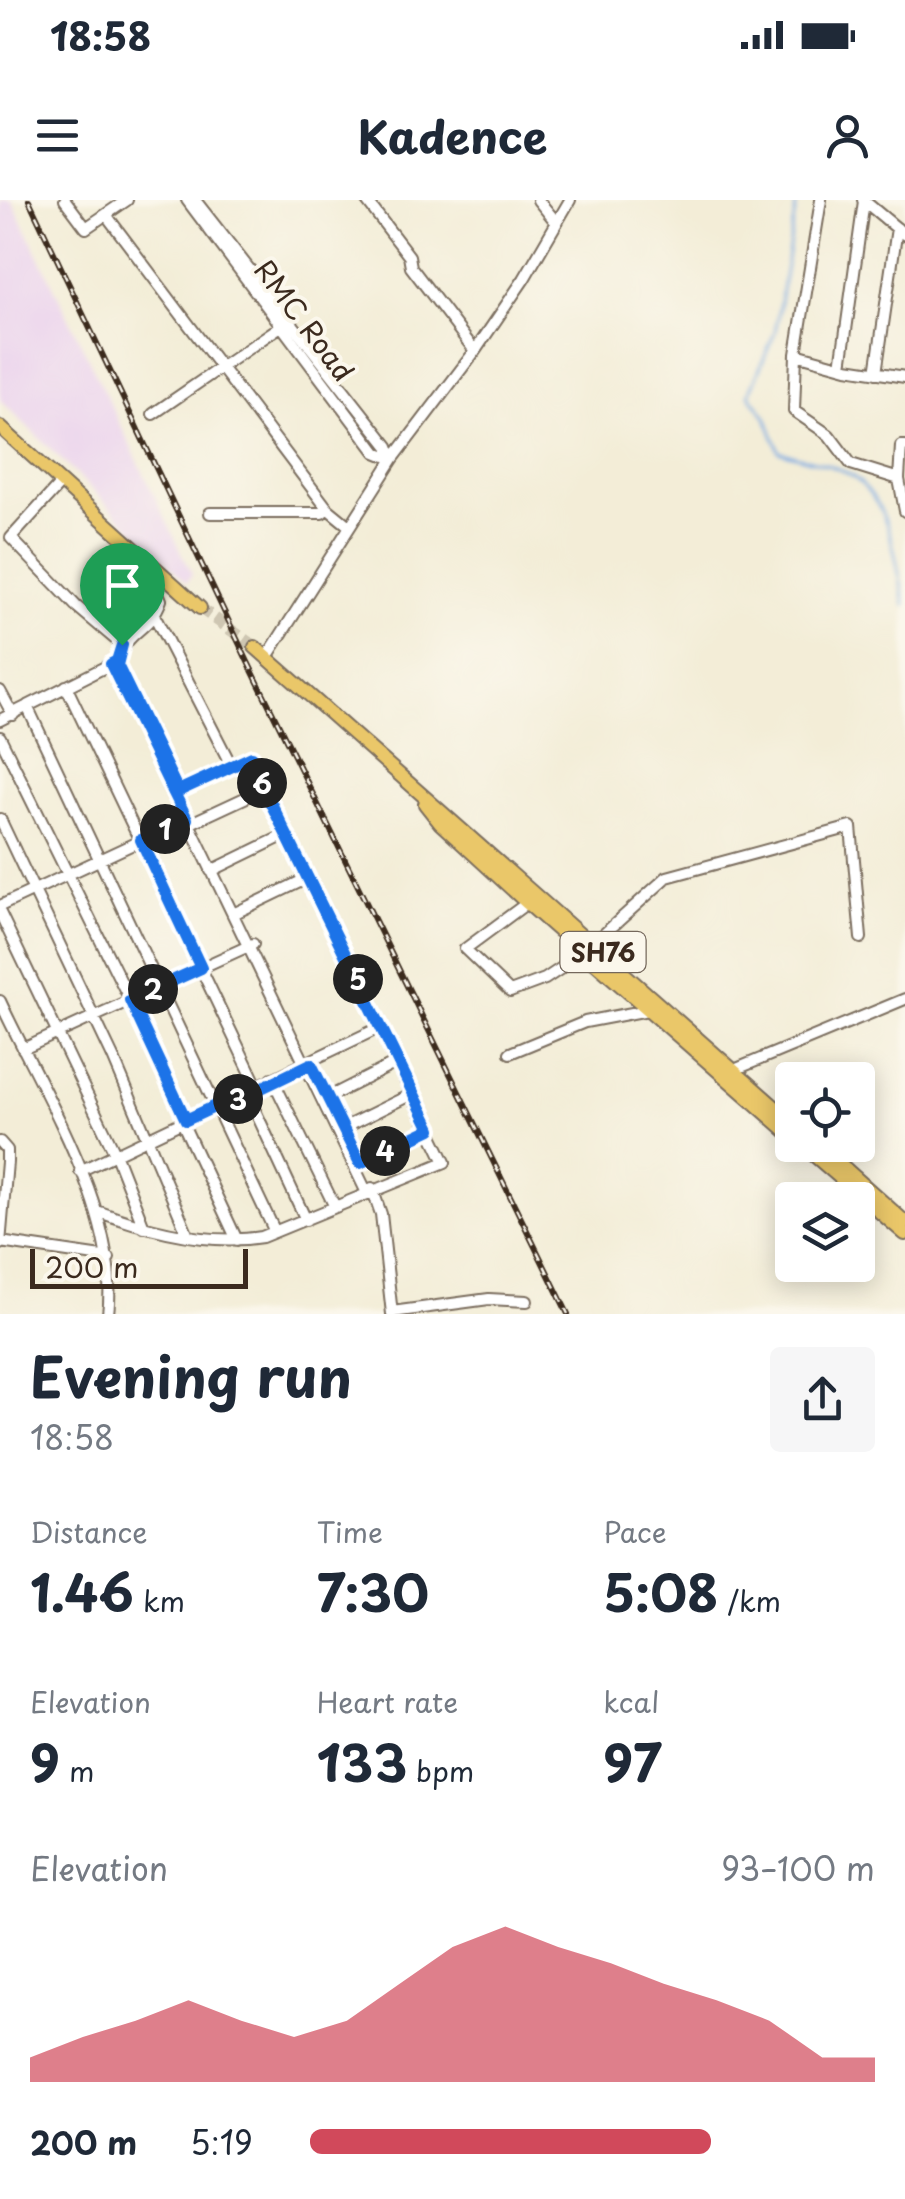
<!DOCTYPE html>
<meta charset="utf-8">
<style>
:root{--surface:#fff;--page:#f6f6f7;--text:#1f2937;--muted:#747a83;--accent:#d1495b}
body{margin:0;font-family:"Playpen Sans",sans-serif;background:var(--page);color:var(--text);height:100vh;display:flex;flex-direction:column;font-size:38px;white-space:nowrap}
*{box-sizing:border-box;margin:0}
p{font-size:32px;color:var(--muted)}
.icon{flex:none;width:55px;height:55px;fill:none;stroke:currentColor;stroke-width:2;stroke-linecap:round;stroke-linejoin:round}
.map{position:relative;height:1114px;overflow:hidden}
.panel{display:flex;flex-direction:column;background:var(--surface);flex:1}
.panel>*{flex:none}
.tools{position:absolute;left:775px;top:862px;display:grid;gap:20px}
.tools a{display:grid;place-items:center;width:100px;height:100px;border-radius:10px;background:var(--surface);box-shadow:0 5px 25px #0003;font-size:50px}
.scale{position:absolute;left:30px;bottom:25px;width:218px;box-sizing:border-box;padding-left:10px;border:5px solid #3b2a1e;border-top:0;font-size:28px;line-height:35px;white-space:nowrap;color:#3b2a1e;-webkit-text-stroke:8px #fbf7ec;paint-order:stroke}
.pin{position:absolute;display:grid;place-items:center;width:85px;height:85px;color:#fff;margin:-102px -42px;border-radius:50% 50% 50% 0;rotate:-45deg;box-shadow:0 0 10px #0007}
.pin .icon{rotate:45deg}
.km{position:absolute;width:50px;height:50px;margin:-25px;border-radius:50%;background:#222;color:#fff;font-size:28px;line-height:50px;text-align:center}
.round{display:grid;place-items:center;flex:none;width:105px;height:105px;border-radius:10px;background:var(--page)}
.head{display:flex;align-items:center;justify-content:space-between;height:170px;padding:0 30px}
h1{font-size:55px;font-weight:700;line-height:75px}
.figures{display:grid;grid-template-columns:repeat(3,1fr);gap:15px;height:170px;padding:10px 30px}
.figures div{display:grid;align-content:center}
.figures b{font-size:50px;font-weight:700}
.figures small{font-size:28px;font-weight:400}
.figures p{font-size:28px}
.chart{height:280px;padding:20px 30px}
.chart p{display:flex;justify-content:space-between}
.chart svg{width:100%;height:180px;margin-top:10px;fill:var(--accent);opacity:.7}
ul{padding:0 30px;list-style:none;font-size:32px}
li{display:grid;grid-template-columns:160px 120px 1fr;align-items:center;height:75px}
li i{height:25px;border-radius:12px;background:var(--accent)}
.status{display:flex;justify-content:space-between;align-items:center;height:70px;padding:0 50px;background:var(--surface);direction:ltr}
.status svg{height:28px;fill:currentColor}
header{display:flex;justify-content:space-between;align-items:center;height:130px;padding:0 30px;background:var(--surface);font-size:45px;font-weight:700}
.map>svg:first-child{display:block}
</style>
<div class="status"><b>18:58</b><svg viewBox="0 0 49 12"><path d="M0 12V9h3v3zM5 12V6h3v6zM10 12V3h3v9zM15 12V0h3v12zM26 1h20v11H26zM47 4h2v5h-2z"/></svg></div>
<header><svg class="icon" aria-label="menu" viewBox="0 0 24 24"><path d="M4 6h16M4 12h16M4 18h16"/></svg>Kadence<svg class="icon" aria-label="person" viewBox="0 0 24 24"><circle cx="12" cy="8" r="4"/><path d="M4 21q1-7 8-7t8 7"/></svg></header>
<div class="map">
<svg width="905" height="1114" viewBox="0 0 905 1114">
<rect width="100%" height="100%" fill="#fbf7ec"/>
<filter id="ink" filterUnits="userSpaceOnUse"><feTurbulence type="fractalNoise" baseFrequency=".01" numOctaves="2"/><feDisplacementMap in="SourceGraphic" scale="20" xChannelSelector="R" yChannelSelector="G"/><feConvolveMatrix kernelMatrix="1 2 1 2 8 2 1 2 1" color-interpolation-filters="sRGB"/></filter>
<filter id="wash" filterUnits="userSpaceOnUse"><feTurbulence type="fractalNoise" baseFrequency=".0048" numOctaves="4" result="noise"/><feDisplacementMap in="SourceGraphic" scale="40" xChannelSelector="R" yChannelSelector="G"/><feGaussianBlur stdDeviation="2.25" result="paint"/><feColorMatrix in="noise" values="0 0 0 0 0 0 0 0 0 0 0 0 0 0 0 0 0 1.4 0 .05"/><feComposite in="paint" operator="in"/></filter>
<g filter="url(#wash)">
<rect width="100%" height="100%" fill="#f3edd7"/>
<path fill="#ead1ed" d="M 0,0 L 12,0 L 192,374 L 187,382 L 0,200 Z"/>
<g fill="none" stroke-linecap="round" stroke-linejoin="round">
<path stroke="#76a9e2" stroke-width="2.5" d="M 797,0 L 775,132 L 749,194 L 766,217 L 779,251 C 801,259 834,263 853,277 C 892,304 896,363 905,405"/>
</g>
</g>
<g filter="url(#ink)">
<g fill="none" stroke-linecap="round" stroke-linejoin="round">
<path stroke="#cec6b2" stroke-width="12" stroke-dasharray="12 6" stroke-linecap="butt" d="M 200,408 L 255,447"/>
<g stroke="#7b6e5f" stroke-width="14">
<path id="minor" d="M 65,0 L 86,28 L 127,0
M 187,0 L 376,252 L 393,259
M 195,0 L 388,246 L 393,259
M 366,0 L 409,56 L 411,67 L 475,151
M 538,0 L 556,22
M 863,0 L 905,35
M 107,16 L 327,308 L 349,326
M 796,154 L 821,0
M 841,166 L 864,1
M 876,173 L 897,28
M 153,214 L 281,126
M 905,246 L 901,246 L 899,279 L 905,311
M 899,279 L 851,264 L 829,235 L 794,211 L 796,154 L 847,168 L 905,177
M 210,313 L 322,313 L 327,308
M 155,417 L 232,567
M 267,457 L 393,259 L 475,151 L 524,79 L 570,0
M 66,486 L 257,886
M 0,491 L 13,515
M 27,506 L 275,1032
M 0,520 L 117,461 L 122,445 L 76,406 L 11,338 L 60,284
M 0,537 L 130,800 L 186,920
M 171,586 L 367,993
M 0,619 L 113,857 L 188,1035
M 193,622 L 264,589
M 211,671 L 287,634
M 527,703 L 465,749 L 510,792 L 545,779 L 584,753
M 0,706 L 189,618
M 0,713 L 115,953 L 144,1027
M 233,714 L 308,678
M 593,744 L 667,677 L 851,627 L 861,738
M 0,801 C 42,892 121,1013 108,1114
M 23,849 L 253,744
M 510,853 L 585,822 L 648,810
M 731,874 L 734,870 L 905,799
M 272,878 L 335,1007
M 246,891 L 306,1020
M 323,900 L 398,862
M 182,922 L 237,1040
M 337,931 L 414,893
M 0,942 L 7,950 L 7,962 L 0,1044
M 354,965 L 431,929
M 80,971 L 381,827
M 372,988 L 381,1014 L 392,1114
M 97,1011 C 148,1030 208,1046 262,1037 L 445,962 L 264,589 L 252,557 L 179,591 L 117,465 C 125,428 149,434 161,400 L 155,386 L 128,359 L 130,348
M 0,1042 L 109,1058
M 392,1112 L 489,1099 L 527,1101"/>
</g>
<g stroke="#7b6e5f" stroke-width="16">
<path id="major" d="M 0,227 L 200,408
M 255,447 L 792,922
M 425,604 L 440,623 L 527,703 L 792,936
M 802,945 L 905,1034
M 819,945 L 905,1022"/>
</g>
<use href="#minor" stroke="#fff" stroke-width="10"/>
<use href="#major" stroke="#eac769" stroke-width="12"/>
<g stroke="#3b2a1e" stroke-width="6">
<path id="rail" d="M 29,0 L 248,462 L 568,1114"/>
</g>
<use href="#rail" stroke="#fbf7ec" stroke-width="2.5" stroke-dasharray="8" stroke-linecap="butt"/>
</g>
</g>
<g fill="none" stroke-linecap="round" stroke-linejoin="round" filter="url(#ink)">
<g stroke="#fff" stroke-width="20">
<path id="route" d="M 122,445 L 117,465 L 178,591 L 174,593 L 187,619 L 141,640 L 201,768 L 130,800 L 186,920 L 216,906 L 218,909 L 311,864 L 360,963 L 431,929 L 264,589 L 252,557 L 174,593 L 111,464 L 117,461 L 122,445"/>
</g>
<use href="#route" stroke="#1a73e8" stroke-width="12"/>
</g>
<g text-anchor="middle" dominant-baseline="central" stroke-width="8" stroke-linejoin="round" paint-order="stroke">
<rect fill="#fbf7ec" stroke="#75685c" stroke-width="2.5" x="560.5" y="732" width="85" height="40" rx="8"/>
<g font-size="25" font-weight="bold" fill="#3b2a1e">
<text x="603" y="752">SH76</text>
</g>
<g font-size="28" fill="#3b2a1e" stroke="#fbf7ec">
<text transform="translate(305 120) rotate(53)">RMC Road</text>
</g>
</g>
</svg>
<div class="tools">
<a><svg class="icon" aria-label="locate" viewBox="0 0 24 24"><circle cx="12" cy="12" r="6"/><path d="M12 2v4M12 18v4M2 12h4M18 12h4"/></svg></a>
<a><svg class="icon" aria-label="layers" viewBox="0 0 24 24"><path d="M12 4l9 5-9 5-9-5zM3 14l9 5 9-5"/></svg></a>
</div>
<div class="scale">200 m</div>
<div class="pin" style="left:122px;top:445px;background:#1e9e55"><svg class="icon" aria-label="arrive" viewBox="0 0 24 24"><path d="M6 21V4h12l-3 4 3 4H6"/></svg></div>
<b class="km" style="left:165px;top:629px">1</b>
<b class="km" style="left:153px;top:789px">2</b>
<b class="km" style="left:238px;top:899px">3</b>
<b class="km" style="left:385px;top:951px">4</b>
<b class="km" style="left:358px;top:779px">5</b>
<b class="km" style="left:262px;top:583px">6</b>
</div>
<section class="panel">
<div class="head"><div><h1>Evening run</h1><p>18:58</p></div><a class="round"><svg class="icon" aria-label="share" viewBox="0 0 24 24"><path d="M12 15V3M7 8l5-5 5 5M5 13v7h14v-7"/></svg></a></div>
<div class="figures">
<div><p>Distance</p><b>1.46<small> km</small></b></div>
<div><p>Time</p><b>7:30</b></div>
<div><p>Pace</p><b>5:08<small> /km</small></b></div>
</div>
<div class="figures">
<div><p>Elevation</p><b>9<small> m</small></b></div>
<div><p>Heart rate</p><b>133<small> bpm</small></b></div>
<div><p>kcal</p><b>97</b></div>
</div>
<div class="chart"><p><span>Elevation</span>93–100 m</p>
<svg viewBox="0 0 160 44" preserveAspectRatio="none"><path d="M0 44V38L10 33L20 29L30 24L40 29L50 33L60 29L70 20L80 11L90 6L100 11L110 15L120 20L130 24L140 29L150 38L160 38V44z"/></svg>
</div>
<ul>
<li><b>200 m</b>5:19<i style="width:71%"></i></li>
</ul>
</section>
